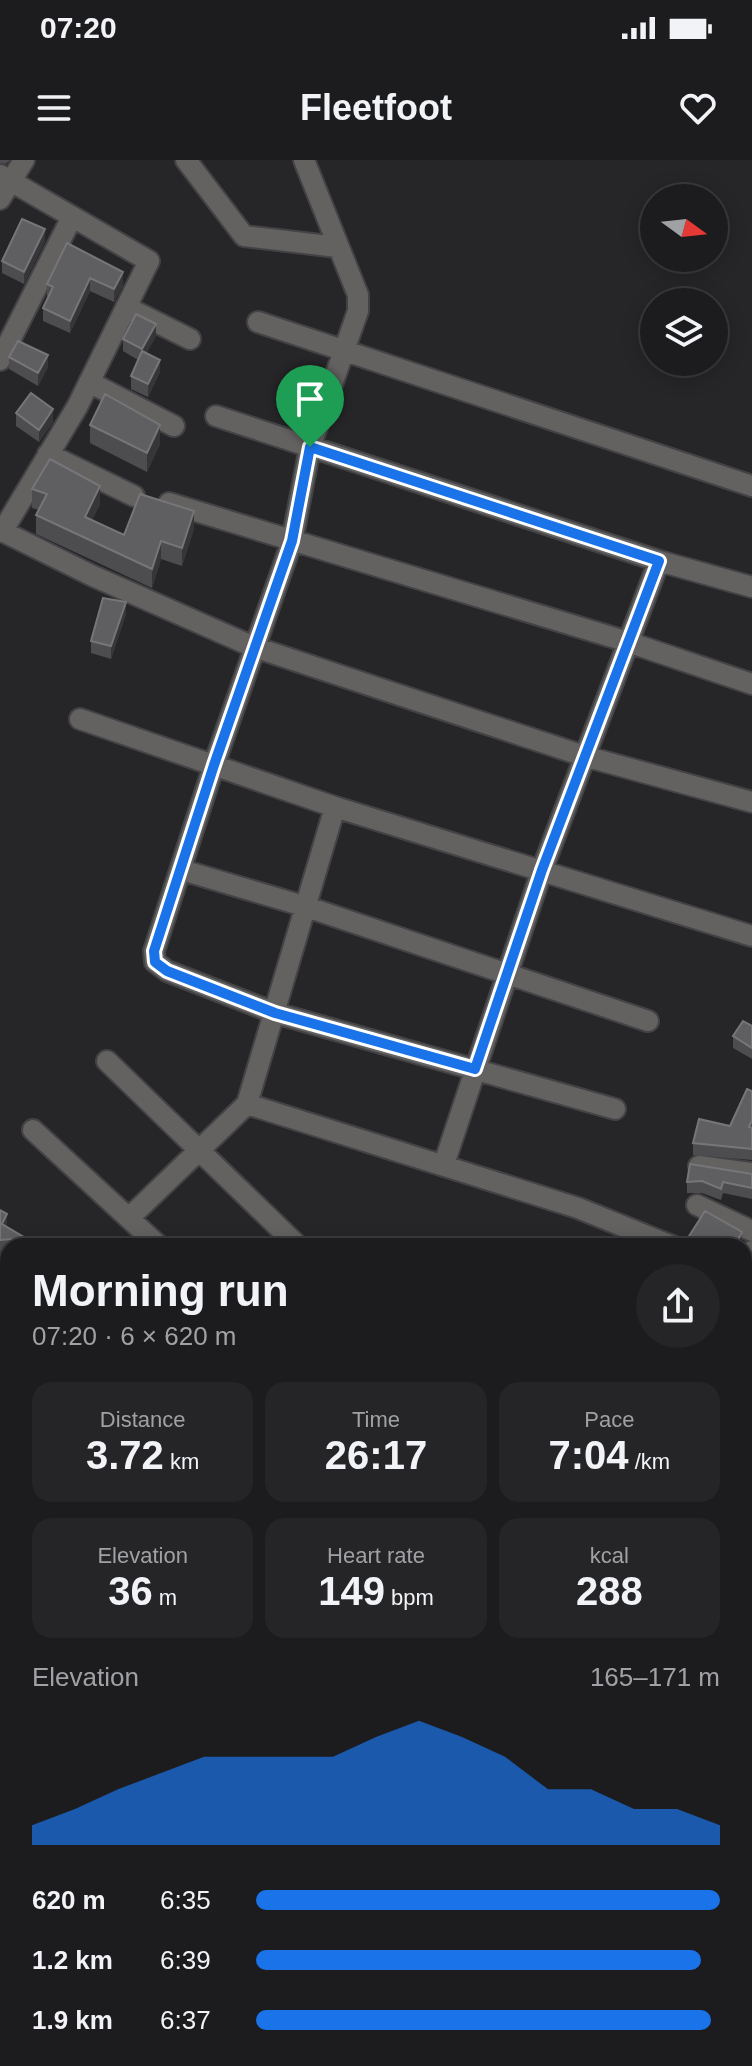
<!DOCTYPE html>
<meta charset="utf-8">
<style>
:root{--surface:#1c1c1e;--page:#252527;--text:#f1f3f6;--muted:#a0a1a4;--line:#3a3a3c;--accent:#1a73e8}
body{margin:0;font-family:Helvetica,sans-serif;background:var(--page);color:var(--text);height:100vh;display:flex;flex-direction:column;font-size:30px;white-space:nowrap}
*{box-sizing:border-box;margin:0}
p{font-size:26px;color:var(--muted)}
.icon{flex:none;width:44px;height:44px;fill:none;stroke:currentColor;stroke-width:2;stroke-linecap:round;stroke-linejoin:round}
.map{position:relative;flex:1;overflow:hidden}
.side{position:absolute;left:0px;top:1078px;width:752px;height:828px;display:flex;flex-direction:column;background:var(--surface);border-radius:24px 24px 0 0;box-shadow:0 4px 20px #0003,0 0 0 2px var(--line)}
.side>*{flex:none}
.needle{width:52px;rotate:105deg}
.fabs{position:absolute;left:640px;top:24px;display:grid;gap:16px}
.fabs a{display:grid;place-items:center;width:88px;height:88px;border-radius:50%;background:var(--surface);box-shadow:0 4px 20px #0003,0 0 0 2px var(--line);font-size:40px}
.pin{position:absolute;display:grid;place-items:center;width:68px;height:68px;color:#fff;margin:-82px -34px;border-radius:50% 50% 50% 0;rotate:-45deg;box-shadow:0 0 8px #0007}
.pin .icon{rotate:45deg}
.round{display:grid;place-items:center;flex:none;width:84px;height:84px;border-radius:42px;background:var(--page)}
.headline{display:flex;align-items:center;justify-content:space-between;height:136px;padding:0 32px}
h1{font-size:44px;font-weight:700;line-height:60px}
.metrics{display:grid;grid-template-columns:repeat(3,1fr);gap:12px;height:136px;padding:8px 32px}
.metrics div{display:grid;align-content:center;border-radius:20px;background:var(--page);text-align:center}
.metrics b{font-size:40px;font-weight:700}
.metrics small{font-size:22px;font-weight:400}
.metrics p{font-size:22px}
.chart{height:224px;padding:16px 32px}
.chart p{display:flex;justify-content:space-between}
.chart svg{width:100%;height:144px;margin-top:8px;fill:var(--accent);opacity:.7}
ul{padding:0 32px;list-style:none;font-size:26px}
li{display:grid;grid-template-columns:128px 96px 1fr;align-items:center;height:60px}
li i{height:20px;border-radius:10px;background:var(--accent)}
.status{display:flex;justify-content:space-between;align-items:center;height:56px;padding:0 40px;background:var(--surface);direction:ltr}
.status svg{height:22px;fill:currentColor}
header{display:flex;justify-content:space-between;align-items:center;height:104px;padding:0 32px;background:var(--surface);font-size:36px;font-weight:700}
.map>svg:first-child{display:block}
</style>
<div class="status"><b>07:20</b><svg viewBox="0 0 49 12"><path d="M0 12V9h3v3zM5 12V6h3v6zM10 12V3h3v9zM15 12V0h3v12zM26 1h20v11H26zM47 4h2v5h-2z"/></svg></div>
<header><svg class="icon" aria-label="menu" viewBox="0 0 24 24"><path d="M4 6h16M4 12h16M4 18h16"/></svg>Fleetfoot<svg class="icon" aria-label="heart" viewBox="0 0 24 24"><path d="M12 20l-8-8c-3-5 5-10 8-4 3-6 11-1 8 4z"/></svg></header>
<div class="map">
<svg width="752" height="1906" viewBox="0 0 752 1906">
<rect width="100%" height="100%" fill="#262528"/>
<g fill="none" stroke-linecap="round" stroke-linejoin="round">
<g stroke="#434245" stroke-width="24">
<path id="minor" d="M 186,0 L 244,76 L 337,87
M 304,0 L 358,135 L 358,151 L 310,287 L 292,381 L 214,605 L 154,791 L 155,802 L 167,811 L 275,853 L 615,949
M 0,15 L 149,101 L 77,247 L 2,372
M 0,39 L 24,0
M 126,147 L 190,179
M 258,162 L 752,326
M 0,200 L 72,57
M 89,222 L 174,266
M 216,256 L 659,401 L 752,427
M 48,294 L 134,336
M 169,343 L 625,481 L 752,524
M 0,370 L 93,416 L 254,487 L 584,596 L 752,642
M 80,559 L 335,647
M 182,710 L 307,747 L 648,861
M 107,901 L 298,1086
M 33,970 L 159,1086
M 444,1004 L 542,710 L 659,401
M 699,1006 L 752,1013
M 697,1045 L 752,1071
M 130,1057 L 247,944
M 672,1086 L 578,1048 L 247,944 L 335,647 L 752,776
M 744,1106 L 752,1091
M 0,1110 L 4,1103
M 744,1129 L 752,1134
M 744,1197 L 752,1203
M 744,1274 L 752,1268
M 0,1275 L 8,1273
M 0,1380 L 8,1386
M 0,1515 L 8,1519
M 4,1591 L 8,1584
M 0,1619 L 8,1611
M 0,1730 L 8,1721
M 0,1746 L 8,1753
M 0,1850 L 8,1842
M 105,1906 L 110,1898"/>
</g>
<use href="#minor" stroke="#636261" stroke-width="20"/>
</g>
<path fill="#4d4d50" d="M 0,0 L 10,0 L 6,4 L 0,3 Z
M 45,81 L 24,124 L 2,113 L 2,101 Z
M 67,83 L 123,125 L 114,142 L 90,131 L 70,173 L 43,161 L 43,148 L 48,137 L 47,136 L 47,124 Z
M 156,176 L 146,193 L 160,212 L 148,237 L 131,229 L 131,216 L 138,200 L 123,191 L 123,179 Z
M 9,197 L 48,207 L 38,226 L 9,209 Z
M 16,253 L 53,262 L 39,282 L 16,266 Z
M 90,265 L 160,284 L 147,312 L 90,283 Z
M 32,329 L 100,344 L 92,360 L 124,375 L 194,369 L 182,406 L 161,399 L 152,428 L 36,374 L 36,355 L 39,350 L 32,348 Z
M 126,454 L 111,499 L 91,493 L 91,481 Z
M 752,866 L 752,899 L 733,888 L 733,876 Z
M 752,931 L 752,1000 L 693,995 L 693,983 L 730,966 Z
M 752,1014 L 752,1039 L 723,1033 L 721,1040 L 702,1033 L 687,1033 L 687,1022 Z
M 0,1050 L 7,1067 L 39,1086 L 8,1086 L 8,1092 L 0,1093 Z
M 752,1102 L 752,1119 L 750,1118 L 750,1106 Z
M 744,1131 L 751,1135 L 752,1135 L 752,1187 L 744,1185 Z
M 0,1308 L 8,1313 L 8,1371 L 2,1367 L 0,1367 Z
M 0,1381 L 6,1385 L 8,1384 L 8,1506 L 0,1504 Z
M 8,1613 L 8,1710 L 3,1709 L 3,1618 Z
M 0,1749 L 5,1752 L 8,1751 L 8,1830 L 4,1830 L 0,1833 Z
M 212,1898 L 259,1898 L 253,1906 L 223,1906 Z"/>
<path fill="#363538" d="M 45,69 L 45,81 L 24,124 L 24,112 Z
M 123,112 L 123,125 L 114,142 L 114,129 Z
M 90,118 L 90,131 L 70,173 L 70,161 Z
M 156,164 L 156,176 L 142,202 L 142,189 Z
M 48,195 L 48,207 L 38,226 L 38,213 Z
M 160,200 L 160,212 L 148,237 L 148,224 Z
M 53,249 L 53,262 L 39,282 L 39,270 Z
M 160,265 L 160,284 L 147,312 L 147,293 Z
M 100,326 L 100,344 L 85,375 L 85,357 Z
M 194,351 L 194,369 L 182,406 L 182,388 Z
M 161,381 L 161,399 L 152,428 L 152,409 Z
M 126,442 L 126,454 L 111,499 L 111,486 Z
M 7,1054 L 7,1067 L 2,1064 Z
M 742,1072 L 740,1086 L 735,1086 Z
M 8,1146 L 8,1159 L 0,1172 L 0,1159 Z
M 752,1230 L 752,1241 L 744,1250 L 744,1239 Z
M 3,1696 L 3,1709 L 0,1713 L 0,1699 Z
M 4,1816 L 4,1830 L 0,1833 L 0,1820 Z
M 92,1898 L 97,1898 L 94,1906 L 85,1906 Z
M 246,1898 L 259,1898 L 253,1906 L 243,1906 L 243,1902 Z"/>
<path fill="#5f5f61" stroke="#767679" stroke-width="2" d="M 22,59 L 45,69 L 24,112 L 2,101 Z
M 67,83 L 123,112 L 114,129 L 90,118 L 70,161 L 43,148 L 53,127 L 47,124 Z
M 136,154 L 156,164 L 142,189 L 123,179 Z
M 18,181 L 48,195 L 38,213 L 9,197 Z
M 142,191 L 160,200 L 148,224 L 131,216 Z
M 31,233 L 53,249 L 39,270 L 16,253 Z
M 105,234 L 160,265 L 147,293 L 90,265 Z
M 50,299 L 100,326 L 85,357 L 124,375 L 140,334 L 194,351 L 182,388 L 161,381 L 152,409 L 36,355 L 47,334 L 32,329 Z
M 103,438 L 126,442 L 111,486 L 91,481 Z
M 743,861 L 752,866 L 752,888 L 733,876 Z
M 747,929 L 752,931 L 752,960 L 749,967 L 752,968 L 752,989 L 693,983 L 699,959 L 730,966 Z
M 690,1004 L 752,1014 L 752,1028 L 723,1022 L 721,1029 L 702,1021 L 687,1022 Z
M 0,1050 L 7,1054 L 2,1064 L 39,1086 L 15,1086 L 11,1079 L 0,1080 Z
M 705,1051 L 742,1072 L 735,1086 L 667,1086 L 684,1084 Z
M 8,1106 L 8,1146 L 0,1159 L 0,1113 L 2,1110 Z
M 744,1131 L 751,1135 L 752,1135 L 752,1175 L 744,1174 Z
M 744,1201 L 752,1203 L 752,1230 L 744,1239 Z
M 0,1308 L 8,1313 L 8,1357 L 2,1354 L 0,1354 Z
M 0,1381 L 6,1385 L 8,1384 L 8,1493 L 0,1491 Z
M 8,1613 L 8,1697 L 3,1696 L 0,1699 L 0,1618 L 3,1618 Z
M 0,1749 L 5,1752 L 8,1751 L 8,1816 L 4,1816 L 0,1820 Z
M 8,1845 L 8,1898 L 92,1898 L 85,1906 L 0,1906 L 0,1848 L 4,1849 Z
M 751,1897 L 752,1906 L 747,1906 Z
M 687,1898 L 720,1898 L 737,1906 L 683,1906 Z"/>
<g fill="none" stroke-linecap="round" stroke-linejoin="round">
<g stroke="#fff" stroke-width="16">
<path id="route" d="M 310,287 L 659,401 L 542,710 L 475,909 L 275,853 L 167,811 L 155,802 L 154,791 L 214,605 L 292,381 Z"/>
</g>
<use href="#route" stroke="#1a73e8" stroke-width="10"/>
</g>
</svg>
<div class="fabs">
<a><svg class="needle" viewBox="-14 -14 28 28"><path d="M0-13l5 13h-10z" fill="#e53935"/><path d="M0 13l5-13h-10z" fill="#a0a1a4"/></svg></a>
<a><svg class="icon" aria-label="layers" viewBox="0 0 24 24"><path d="M12 4l9 5-9 5-9-5zM3 14l9 5 9-5"/></svg></a>
</div>
<div class="pin" style="left:310px;top:287px;background:#1e9e55"><svg class="icon" aria-label="arrive" viewBox="0 0 24 24"><path d="M6 21V4h12l-3 4 3 4H6"/></svg></div>
<section class="side">
<div class="headline"><div><h1>Morning run</h1><p>07:20 · 6 × 620 m</p></div><a class="round"><svg class="icon" aria-label="share" viewBox="0 0 24 24"><path d="M12 15V3M7 8l5-5 5 5M5 13v7h14v-7"/></svg></a></div>
<div class="metrics">
<div><p>Distance</p><b>3.72<small> km</small></b></div>
<div><p>Time</p><b>26:17</b></div>
<div><p>Pace</p><b>7:04<small> /km</small></b></div>
</div>
<div class="metrics">
<div><p>Elevation</p><b>36<small> m</small></b></div>
<div><p>Heart rate</p><b>149<small> bpm</small></b></div>
<div><p>kcal</p><b>288</b></div>
</div>
<div class="chart"><p><span>Elevation</span>165–171 m</p>
<svg viewBox="0 0 160 44" preserveAspectRatio="none"><path d="M0 44V38L10 33L20 27L30 22L40 17L50 17L60 17L70 17L80 11L90 6L100 11L110 17L120 27L130 27L140 33L150 33L160 38V44z"/></svg>
</div>
<ul>
<li><b>620 m</b>6:35<i style="width:100%"></i></li>
<li><b>1.2 km</b>6:39<i style="width:96%"></i></li>
<li><b>1.9 km</b>6:37<i style="width:98%"></i></li>
</ul>
</section>
</div>
